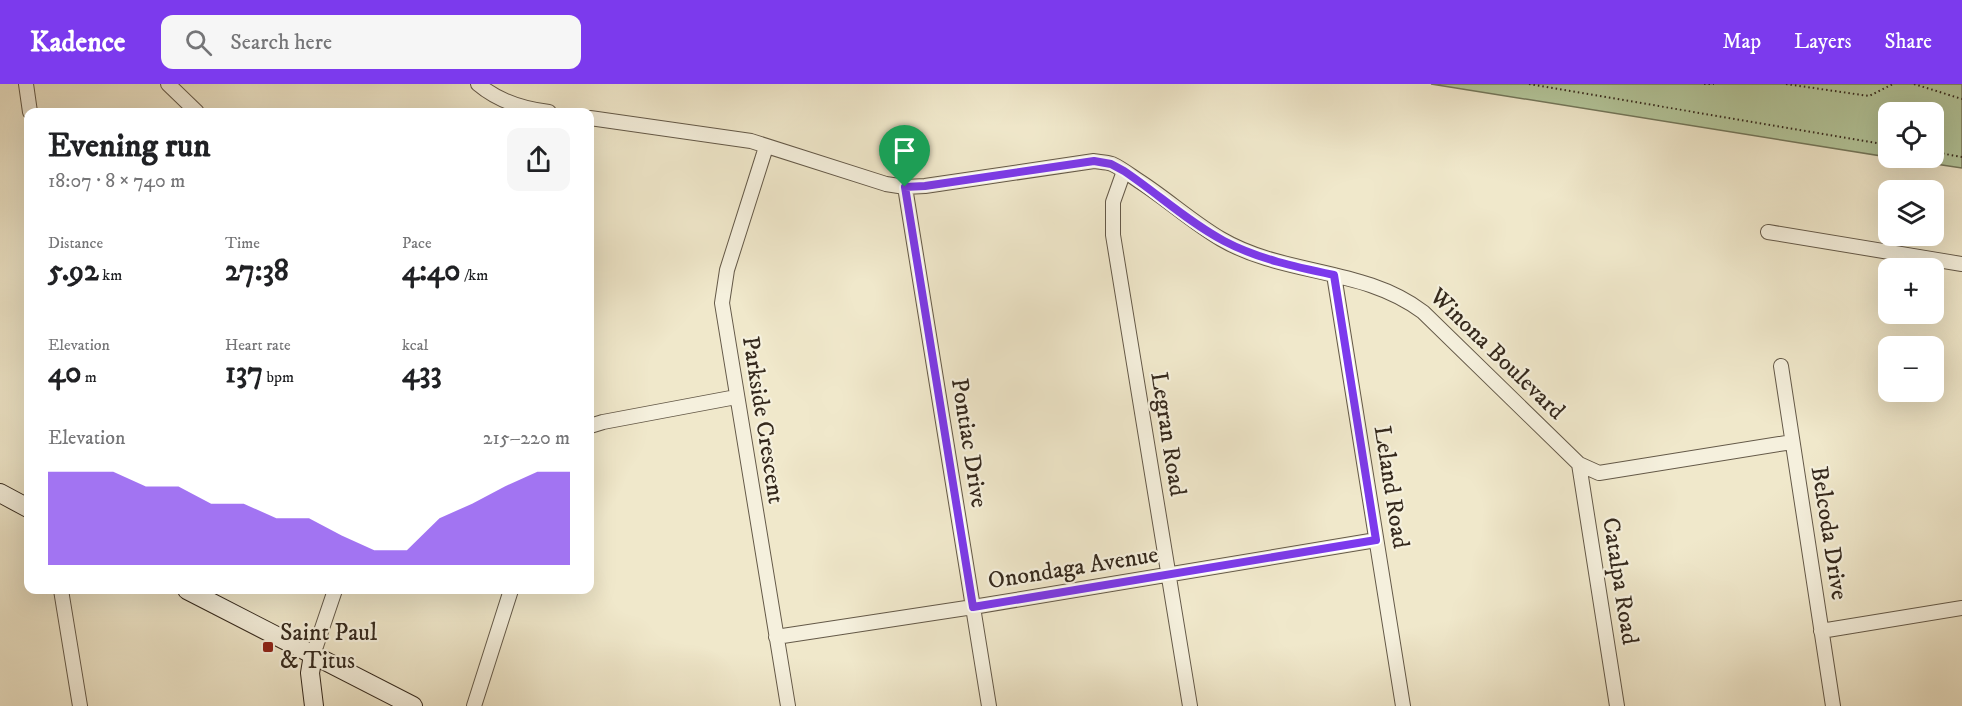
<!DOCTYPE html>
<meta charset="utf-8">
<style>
:root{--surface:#fff;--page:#f6f6f6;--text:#202124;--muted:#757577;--accent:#7c3aed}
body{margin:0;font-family:"IM FELL DW Pica",serif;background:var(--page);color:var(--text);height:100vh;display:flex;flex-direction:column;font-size:22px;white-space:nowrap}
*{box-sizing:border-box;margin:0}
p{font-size:20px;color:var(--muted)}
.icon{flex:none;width:33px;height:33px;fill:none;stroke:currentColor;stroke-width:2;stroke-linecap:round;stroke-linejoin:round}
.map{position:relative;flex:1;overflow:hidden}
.details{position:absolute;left:24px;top:24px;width:570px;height:486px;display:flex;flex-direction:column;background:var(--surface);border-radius:12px;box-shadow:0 6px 24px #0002}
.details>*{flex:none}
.buttons{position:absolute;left:1878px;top:18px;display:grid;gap:12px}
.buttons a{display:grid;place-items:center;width:66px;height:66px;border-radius:12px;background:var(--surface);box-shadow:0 6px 24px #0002;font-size:30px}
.pin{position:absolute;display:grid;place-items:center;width:51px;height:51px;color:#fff;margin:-62px -26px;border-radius:50% 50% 50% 0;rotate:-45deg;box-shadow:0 0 6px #0007}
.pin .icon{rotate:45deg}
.round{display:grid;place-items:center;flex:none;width:63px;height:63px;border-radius:12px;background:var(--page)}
.head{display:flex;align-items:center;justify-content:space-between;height:102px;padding:0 24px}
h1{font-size:33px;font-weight:700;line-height:45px}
.figures{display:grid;grid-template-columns:repeat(3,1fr);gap:9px;height:102px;padding:6px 24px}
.figures div{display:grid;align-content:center}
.figures b{font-size:30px;font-weight:700}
.figures small{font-size:16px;font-weight:400}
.figures p{font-size:16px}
.chart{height:168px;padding:12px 24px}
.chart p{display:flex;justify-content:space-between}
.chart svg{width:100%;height:108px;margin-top:6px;fill:var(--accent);opacity:.7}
header{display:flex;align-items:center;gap:36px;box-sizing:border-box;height:84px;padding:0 30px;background:var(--accent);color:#fff}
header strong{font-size:28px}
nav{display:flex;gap:33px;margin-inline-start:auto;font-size:21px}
.search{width:420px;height:54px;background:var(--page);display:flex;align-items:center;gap:15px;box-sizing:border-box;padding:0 21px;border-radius:12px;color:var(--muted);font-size:22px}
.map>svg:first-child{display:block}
</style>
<header>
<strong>Kadence</strong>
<div class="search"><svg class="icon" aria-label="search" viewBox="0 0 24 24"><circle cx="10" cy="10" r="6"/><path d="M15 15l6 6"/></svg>Search here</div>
<nav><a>Map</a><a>Layers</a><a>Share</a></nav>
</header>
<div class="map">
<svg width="1962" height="622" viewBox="0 0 1962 622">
<rect width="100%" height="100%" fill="#f0e8cb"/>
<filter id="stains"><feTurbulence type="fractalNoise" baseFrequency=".00333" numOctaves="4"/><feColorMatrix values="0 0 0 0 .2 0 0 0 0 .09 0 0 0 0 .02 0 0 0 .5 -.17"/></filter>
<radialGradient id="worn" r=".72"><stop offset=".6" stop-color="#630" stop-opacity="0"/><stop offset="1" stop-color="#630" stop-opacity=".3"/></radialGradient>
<path fill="#b4c79c" stroke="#74785c" stroke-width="1.5" d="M 1431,0 L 1962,0 L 1962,84 L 1895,74 L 1934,74 L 1934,28 L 1888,28 L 1888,73 Z"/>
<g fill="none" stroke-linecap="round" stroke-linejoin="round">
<g stroke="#645948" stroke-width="16">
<path id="minor" d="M 26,0 L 30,28
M 168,0 L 197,28
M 478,0 C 498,17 523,25 549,28
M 590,34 L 751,57 L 886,100 L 905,103 L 925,102 L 1094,77 C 1099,78 1106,78 1112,80 C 1121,84 1130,91 1139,97 C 1167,115 1192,138 1221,155 C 1284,192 1364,183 1423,228 L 1579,380 L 1599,389 L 1792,358
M 766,63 L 727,186 L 722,219 L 788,622
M 1124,87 L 1113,118 L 1113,151 L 1190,622
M 905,103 L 989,622
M 1768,148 L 1962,180
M 1334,191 L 1403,622
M 1781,282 L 1833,622
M 590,342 L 603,338 L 736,313
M 1579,380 L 1617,622
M 61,506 L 80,622
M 1821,547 L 1962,524
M 776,553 L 973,523 L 1376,456
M 313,571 L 335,506
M 474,622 L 511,506"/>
</g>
<g stroke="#35291d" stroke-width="20">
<path id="secondary" d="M 0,409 L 28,424
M 187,506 L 413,622
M 313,571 L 310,589 L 314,622"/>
</g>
<path stroke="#35291d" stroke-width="2" stroke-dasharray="1.5 3" stroke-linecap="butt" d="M 1529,0 L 1888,61
M 1704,0 L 1714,0
M 1786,0 L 1869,12 L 1893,0
M 1914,0 L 1962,15
M 1934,68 L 1962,73"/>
<use href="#minor" stroke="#f5f0dd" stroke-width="14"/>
<use href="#secondary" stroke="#f5f0dd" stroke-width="18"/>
</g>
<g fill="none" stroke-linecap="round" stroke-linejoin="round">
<g stroke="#fff" stroke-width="12">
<path id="route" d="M 1094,77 L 1111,80 L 1124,87 C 1157,109 1188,138 1224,157 C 1258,175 1296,183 1334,191 L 1376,456 L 973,523 L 905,103 L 925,102 Z"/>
</g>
<use href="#route" stroke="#7c3aed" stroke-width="8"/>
</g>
<rect fill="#8f2418" stroke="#f5f0dd" stroke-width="2" x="262" y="557" width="12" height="12" rx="3"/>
<g text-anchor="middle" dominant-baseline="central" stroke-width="4.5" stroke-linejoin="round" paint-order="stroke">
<g font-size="24" fill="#35291d" stroke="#f5f0dd">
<text transform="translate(1497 270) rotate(44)">Winona Boulevard</text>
<text transform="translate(763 336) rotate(81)">Parkside Crescent</text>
<text transform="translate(1168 350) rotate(81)">Legran Road</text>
<text transform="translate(969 359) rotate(81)">Pontiac Drive</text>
<text transform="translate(1391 403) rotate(81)">Leland Road</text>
<text transform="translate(1829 449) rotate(81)">Belcoda Drive</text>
<text transform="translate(1073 484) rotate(-9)">Onondaga Avenue</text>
<text transform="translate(1620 497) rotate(81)">Catalpa Road</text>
</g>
<g font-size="24" fill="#35291d" stroke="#f5f0dd" text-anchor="start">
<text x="280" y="549">Saint Paul<tspan x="280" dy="28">&amp; Titus</tspan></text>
</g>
</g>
<rect width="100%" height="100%" filter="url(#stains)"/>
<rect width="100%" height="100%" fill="url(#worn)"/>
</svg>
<div class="buttons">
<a><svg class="icon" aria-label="locate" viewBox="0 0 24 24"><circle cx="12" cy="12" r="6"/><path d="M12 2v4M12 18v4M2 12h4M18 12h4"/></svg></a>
<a><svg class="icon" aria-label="layers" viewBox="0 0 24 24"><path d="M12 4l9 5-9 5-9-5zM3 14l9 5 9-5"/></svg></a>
<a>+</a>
<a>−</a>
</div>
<div class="pin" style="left:905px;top:103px;background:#1e9e55"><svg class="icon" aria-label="arrive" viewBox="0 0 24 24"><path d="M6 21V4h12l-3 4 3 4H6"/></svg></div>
<section class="details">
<div class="head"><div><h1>Evening run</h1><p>18:07 · 8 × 740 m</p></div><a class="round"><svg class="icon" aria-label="share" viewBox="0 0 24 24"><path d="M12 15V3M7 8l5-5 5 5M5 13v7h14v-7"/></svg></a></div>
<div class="figures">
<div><p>Distance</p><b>5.92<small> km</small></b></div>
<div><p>Time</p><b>27:38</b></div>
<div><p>Pace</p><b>4:40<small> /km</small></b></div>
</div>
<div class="figures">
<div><p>Elevation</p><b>40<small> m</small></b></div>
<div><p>Heart rate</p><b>137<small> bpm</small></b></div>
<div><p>kcal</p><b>433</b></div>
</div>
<div class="chart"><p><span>Elevation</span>215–220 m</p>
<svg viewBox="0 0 160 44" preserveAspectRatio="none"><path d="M0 44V6L10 6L20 6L30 12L40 12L50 19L60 19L70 25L80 25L90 32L100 38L110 38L120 25L130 19L140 12L150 6L160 6V44z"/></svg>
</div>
</section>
</div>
